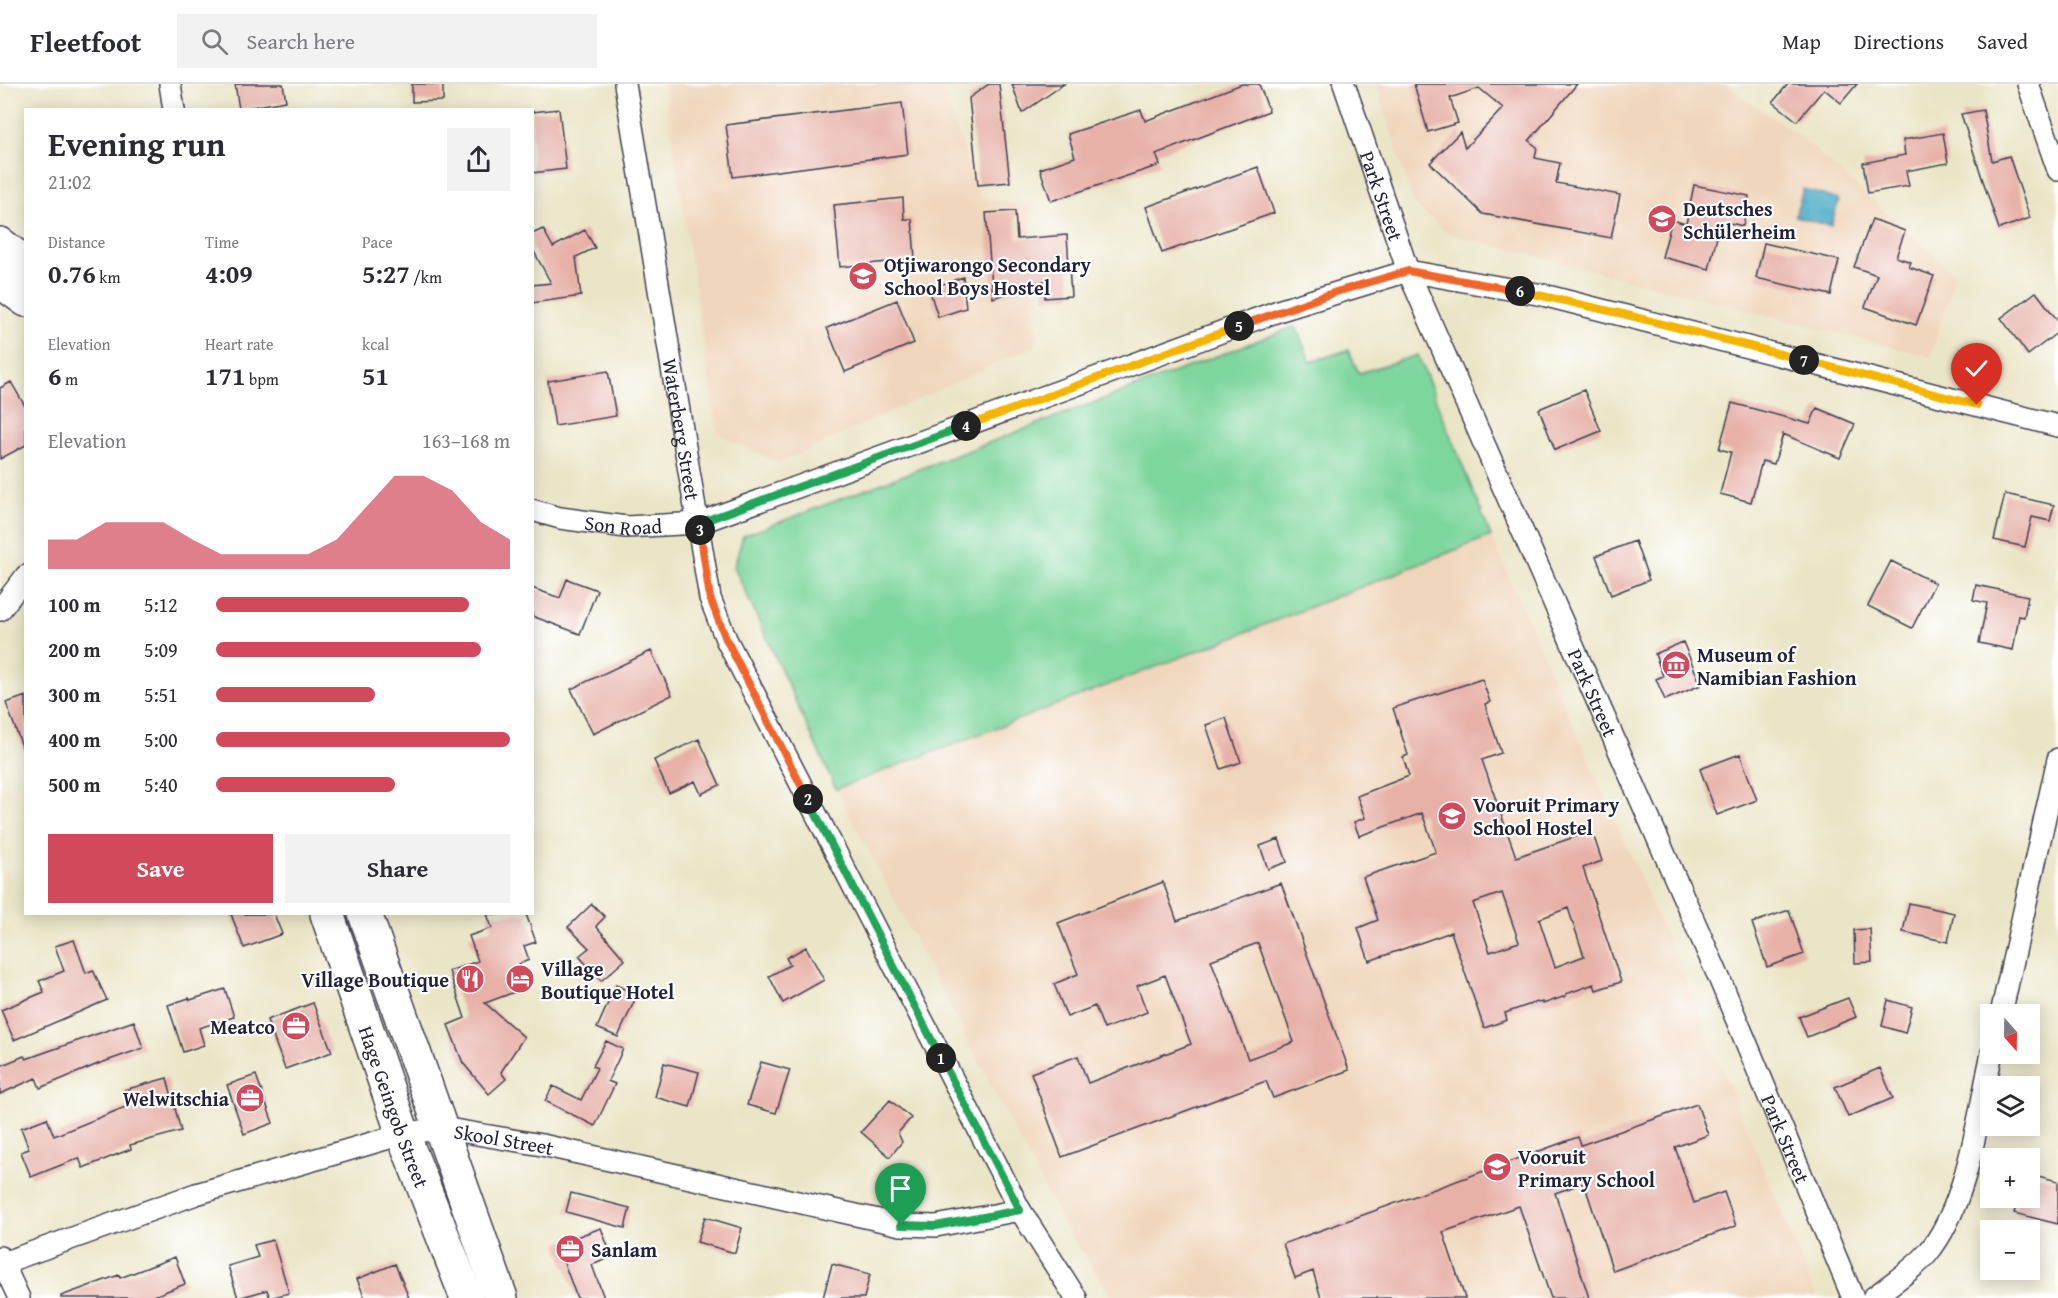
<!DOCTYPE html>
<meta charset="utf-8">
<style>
:root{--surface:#fff;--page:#f2f2f3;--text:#2b2b33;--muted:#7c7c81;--line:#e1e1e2;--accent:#d1495b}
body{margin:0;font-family:"Gentium Book Plus",serif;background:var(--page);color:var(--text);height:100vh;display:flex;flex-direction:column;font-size:22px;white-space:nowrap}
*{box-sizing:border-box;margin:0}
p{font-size:20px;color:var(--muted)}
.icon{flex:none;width:33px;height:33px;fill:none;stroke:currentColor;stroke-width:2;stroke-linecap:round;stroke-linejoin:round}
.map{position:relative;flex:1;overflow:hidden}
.side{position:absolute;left:24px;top:24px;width:510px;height:807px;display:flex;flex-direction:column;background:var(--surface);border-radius:0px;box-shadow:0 3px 15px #0003}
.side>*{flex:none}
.needle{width:39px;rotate:160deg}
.fabs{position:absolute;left:1980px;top:920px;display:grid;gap:12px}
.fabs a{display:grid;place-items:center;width:60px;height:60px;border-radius:0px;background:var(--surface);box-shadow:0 3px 15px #0003;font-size:30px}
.pin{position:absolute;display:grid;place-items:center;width:51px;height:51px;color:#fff;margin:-62px -26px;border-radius:50% 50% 50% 0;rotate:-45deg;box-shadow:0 0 6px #0007}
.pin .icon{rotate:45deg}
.km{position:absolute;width:30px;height:30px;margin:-15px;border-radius:50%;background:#222;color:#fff;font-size:16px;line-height:30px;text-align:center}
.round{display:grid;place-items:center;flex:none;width:63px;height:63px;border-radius:0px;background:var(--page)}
.overview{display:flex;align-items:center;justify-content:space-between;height:102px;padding:0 24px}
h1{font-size:33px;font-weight:700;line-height:45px}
.metrics{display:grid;grid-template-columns:repeat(3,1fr);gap:9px;height:102px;padding:6px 24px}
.metrics div{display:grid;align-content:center}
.metrics b{font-size:26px;font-weight:700}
.metrics small{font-size:16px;font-weight:400}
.metrics p{font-size:16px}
.chart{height:168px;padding:12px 24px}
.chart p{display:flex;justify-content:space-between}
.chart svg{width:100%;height:108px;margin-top:6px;fill:var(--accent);opacity:.7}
.button{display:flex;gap:12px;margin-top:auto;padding:12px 24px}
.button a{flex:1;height:69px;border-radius:0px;background:var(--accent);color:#fff;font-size:24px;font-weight:700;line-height:69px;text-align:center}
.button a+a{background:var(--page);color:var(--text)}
ul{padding:0 24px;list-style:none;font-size:20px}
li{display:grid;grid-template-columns:96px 72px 1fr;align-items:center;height:45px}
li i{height:15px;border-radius:8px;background:var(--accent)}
header{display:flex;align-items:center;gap:36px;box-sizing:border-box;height:84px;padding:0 30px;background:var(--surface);border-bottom:2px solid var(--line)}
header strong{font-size:28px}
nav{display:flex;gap:33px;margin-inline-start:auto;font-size:21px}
.search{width:420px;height:54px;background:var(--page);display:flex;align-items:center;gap:15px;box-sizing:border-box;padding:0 21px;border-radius:0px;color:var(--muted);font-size:22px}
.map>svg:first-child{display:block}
</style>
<header>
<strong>Fleetfoot</strong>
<div class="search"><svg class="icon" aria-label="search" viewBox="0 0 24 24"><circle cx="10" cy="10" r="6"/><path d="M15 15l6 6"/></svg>Search here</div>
<nav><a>Map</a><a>Directions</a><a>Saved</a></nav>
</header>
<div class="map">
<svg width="2058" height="1214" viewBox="0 0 2058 1214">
<rect width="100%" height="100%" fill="#fff"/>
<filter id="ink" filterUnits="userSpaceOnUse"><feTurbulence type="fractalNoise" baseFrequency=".0167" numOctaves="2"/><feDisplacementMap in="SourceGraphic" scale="12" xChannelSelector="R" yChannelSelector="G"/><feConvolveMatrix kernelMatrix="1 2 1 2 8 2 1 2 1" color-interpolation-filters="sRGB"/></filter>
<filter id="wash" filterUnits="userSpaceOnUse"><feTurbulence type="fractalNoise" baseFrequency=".008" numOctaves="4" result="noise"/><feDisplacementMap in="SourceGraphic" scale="24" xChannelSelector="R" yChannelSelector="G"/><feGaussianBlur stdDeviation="1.35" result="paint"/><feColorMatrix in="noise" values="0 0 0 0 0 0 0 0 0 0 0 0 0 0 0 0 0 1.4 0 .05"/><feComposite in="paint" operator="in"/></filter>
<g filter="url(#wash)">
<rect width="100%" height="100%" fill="#ebe5c7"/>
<path fill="#f0d6bc" d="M 664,0 L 940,0 L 981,114 L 1031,122 L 1036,261 L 779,379 L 739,361 L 717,348 Z
M 1376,0 L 1724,0 L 1799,52 L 1955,189 L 1931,273 L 1449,150 L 1414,120 Z
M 1491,452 L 1690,908 L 1817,1214 L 1113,1214 L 1066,1145 L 836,705 L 1226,556 Z"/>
<path fill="#7dd69c" stroke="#507c6c" stroke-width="1.5" d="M 1296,242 L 1310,278 L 1348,266 L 1359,289 L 1418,271 L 1491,452 L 1226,556 L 836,705 L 734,483 L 743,452 Z"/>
<path fill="#43a8c3" stroke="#32657f" stroke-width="1.5" d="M 1803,105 L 1839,116 L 1831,142 L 1795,132 Z"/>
<g id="blocks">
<path fill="#e7b1a8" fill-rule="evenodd" d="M 235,0 L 283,0 L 286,17 L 239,25 Z
M 412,0 L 443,0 L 443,17 L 412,18 Z
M 989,0 L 999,0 L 1010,98 L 978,101 L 969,14 Z
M 1012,0 L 1064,0 L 1022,29 Z
M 1242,0 L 1259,0 L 1269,27 L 1156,70 L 1160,81 L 1051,117 L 1040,85 L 1075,73 L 1068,50 L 1141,26 L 1145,37 Z
M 1414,0 L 1577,0 L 1529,57 L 1537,63 L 1535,74 L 1560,79 L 1556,99 L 1620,111 L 1611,154 L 1483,130 L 1430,79 L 1460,48 L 1465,64 L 1503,24 L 1479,4 L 1450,14 L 1458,39 L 1428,48 Z
M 1788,0 L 1857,0 L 1841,19 L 1824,5 L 1797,37 L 1773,18 Z
M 902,19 L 908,70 L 733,93 L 726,41 Z
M 559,25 L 566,85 L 532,89 L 532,28 Z
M 1983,26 L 1992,77 L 2009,72 L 2030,134 L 1999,145 L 1961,30 Z
M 1943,49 L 1948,79 L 1906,87 L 1909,102 L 1868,109 L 1863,79 L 1905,71 L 1903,56 Z
M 1258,83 L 1274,129 L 1162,169 L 1146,123 Z
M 1694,101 L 1749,112 L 1743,142 L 1721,137 L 1709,185 L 1662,173 L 1672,136 L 1686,140 Z
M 903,114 L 904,135 L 912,135 L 915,175 L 840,183 L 834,121 Z
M 1015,127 L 1017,155 L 1067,151 L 1071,212 L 1045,214 L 1044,197 L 993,214 L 986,129 Z
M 1872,135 L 1905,147 L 1896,173 L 1911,178 L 1909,183 L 1934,192 L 1916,241 L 1865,223 L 1877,191 L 1854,183 Z
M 543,145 L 553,163 L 585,146 L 595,164 L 576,173 L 581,212 L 532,219 L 532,201 L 551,199 L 532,164 L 532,150 Z
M 1764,159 L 1839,176 L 1831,211 L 1756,194 Z
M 963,193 L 966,224 L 938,233 L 929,205 Z
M 2036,208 L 2058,237 L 2058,248 L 2028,271 L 2001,234 Z
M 897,216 L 914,259 L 845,288 L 827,244 Z
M 608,287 L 616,332 L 555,342 L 548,297 Z
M 11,298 L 26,324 L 26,361 L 0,375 L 0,304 Z
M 1584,306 L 1601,347 L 1555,366 L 1539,325 Z
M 1732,319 L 1810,340 L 1817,324 L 1855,340 L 1840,374 L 1783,350 L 1774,380 L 1762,377 L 1751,418 L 1720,410 L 1731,368 L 1719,365 Z
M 2005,410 L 2054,421 L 2050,437 L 2032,433 L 2025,463 L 1994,456 Z
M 1635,457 L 1649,496 L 1611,511 L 1596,472 Z
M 1891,477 L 1935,499 L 1912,544 L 1868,522 Z
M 567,495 L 597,506 L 580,550 L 532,532 L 532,504 L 560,514 Z
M 1976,501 L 2028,512 L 2024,533 L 2019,532 L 2013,566 L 1979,559 L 1987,519 L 1973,516 Z
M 1683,558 L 1701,601 L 1665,616 L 1656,595 L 1663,592 L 1655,570 Z
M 651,567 L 672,611 L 593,650 L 571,605 Z
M 1482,595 L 1490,618 L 1485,620 L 1501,669 L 1482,676 L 1516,773 L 1592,747 L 1602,777 L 1583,784 L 1621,898 L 1596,906 L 1594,900 L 1566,910 L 1566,912 L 1543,920 L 1543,918 L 1538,919 L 1537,918 L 1505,929 L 1507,936 L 1484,944 L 1451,848 L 1369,877 L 1358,844 L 1378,836 L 1363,793 L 1436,768 L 1422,729 L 1359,752 L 1354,738 L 1365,734 L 1357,712 L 1409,692 L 1403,673 L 1408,671 L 1393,624 ZM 1502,809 L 1519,858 L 1490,868 L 1473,819 ZM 1568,824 L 1584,872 L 1555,883 L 1539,835 Z
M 26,612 L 26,667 L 24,668 L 6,619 Z
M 1226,634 L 1241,678 L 1221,685 L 1206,641 Z
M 699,655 L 720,701 L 701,710 L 695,697 L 669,709 L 654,676 Z
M 1740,670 L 1757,716 L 1717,731 L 1700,685 Z
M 1279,755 L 1287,778 L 1268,785 L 1260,762 Z
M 1163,798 L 1177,837 L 1281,799 L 1349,986 L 1273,1014 L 1266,997 L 1062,1073 L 1031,989 L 1078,972 L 1088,999 L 1191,960 L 1165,891 L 1137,902 L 1147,928 L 1104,945 L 1095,922 L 1067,933 L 1054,900 L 1078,890 L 1058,839 ZM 1258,859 L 1294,958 L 1248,975 L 1211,876 Z
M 1909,819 L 1954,829 L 1948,858 L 1903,848 Z
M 592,820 L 605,833 L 596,842 L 625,876 L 601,897 L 579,872 L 589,864 L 568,843 Z
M 1789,826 L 1804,870 L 1767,883 L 1752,839 Z
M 231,830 L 274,830 L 282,850 L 244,864 Z
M 487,830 L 526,830 L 536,858 L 524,862 L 529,876 L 519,880 L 528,903 L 485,919 L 524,953 L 501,988 L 506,995 L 489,1010 L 463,979 L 448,941 L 465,934 L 449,887 L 478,877 L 469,852 L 492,844 Z
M 1870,845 L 1872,878 L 1855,879 L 1854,846 Z
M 74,856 L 86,889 L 93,886 L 107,916 L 14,956 L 1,926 L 44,908 L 39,897 L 64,887 L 55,862 Z
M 806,863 L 824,896 L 783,919 L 769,892 L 790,881 L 786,874 Z
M 616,901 L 637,911 L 618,953 L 597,944 Z
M 225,905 L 234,933 L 199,944 L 204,961 L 183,968 L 168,921 L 189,914 L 190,916 Z
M 1848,914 L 1856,933 L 1807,953 L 1799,933 Z
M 1888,916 L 1912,923 L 1905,949 L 1882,942 Z
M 313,919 L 332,968 L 285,985 L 267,936 Z
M 134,937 L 143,964 L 98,980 L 40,1004 L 36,994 L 0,1010 L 0,982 L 24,972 L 26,975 Z
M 606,957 L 623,965 L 608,997 L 615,1000 L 595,1042 L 545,1017 L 553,1002 L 581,1016 L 597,984 L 593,982 Z
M 761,978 L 790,986 L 776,1029 L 747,1021 Z
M 664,979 L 699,988 L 690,1023 L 655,1013 Z
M 1880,984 L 1893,1014 L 1848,1033 L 1835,1003 Z
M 256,991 L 273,1039 L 244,1050 L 227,1001 Z
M 167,994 L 181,1047 L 130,1061 L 131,1065 L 83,1084 L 79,1074 L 31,1093 L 21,1068 L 29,1065 L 21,1044 L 47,1034 L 54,1052 L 128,1022 L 124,1006 Z
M 890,1016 L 911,1034 L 898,1049 L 902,1058 L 890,1073 L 861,1048 Z
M 1697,1020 L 1708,1051 L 1675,1063 L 1694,1119 L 1724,1108 L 1736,1142 L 1613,1187 L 1584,1099 L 1555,1109 L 1589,1214 L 1551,1214 L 1519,1122 L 1443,1148 L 1465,1214 L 1321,1214 L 1313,1187 L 1295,1194 L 1283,1160 L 1578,1053 L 1581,1061 Z
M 2030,1090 L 2058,1097 L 2058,1140 L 2014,1129 L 2019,1113 L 2030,1113 Z
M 571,1109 L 630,1124 L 625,1144 L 566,1128 Z
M 705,1133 L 742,1144 L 735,1169 L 697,1158 Z
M 601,1144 L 612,1173 L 592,1181 L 604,1214 L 577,1214 L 557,1160 Z
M 273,1156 L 289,1209 L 270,1214 L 267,1206 L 238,1214 L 228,1182 L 258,1173 L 254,1161 Z
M 175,1173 L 185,1200 L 149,1214 L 61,1214 L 61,1212 L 119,1191 L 120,1194 Z
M 395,1180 L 409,1214 L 365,1214 L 357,1195 Z
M 832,1180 L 870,1190 L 864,1214 L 823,1214 Z"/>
</g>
</g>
<g filter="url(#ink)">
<use href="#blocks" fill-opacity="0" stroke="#403f50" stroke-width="1.5"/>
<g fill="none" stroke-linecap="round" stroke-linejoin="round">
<g stroke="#403f50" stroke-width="24">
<g id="minor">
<path d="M 170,0 L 174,26"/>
<path id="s1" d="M 625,0 L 710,514 L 726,555 L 1020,1126 L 1076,1214"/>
<path id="s2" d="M 1344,0 L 1408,187 L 1720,896 L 1853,1214"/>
<path d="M 2028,0 L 2058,86"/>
<path id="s3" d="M 532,426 L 560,434 L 626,443 L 699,439 L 1281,226 L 1408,187 L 1543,211 L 2058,342"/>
<path d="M 0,526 L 26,492"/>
<path d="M 2001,930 L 2058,675"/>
<path d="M 0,1173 L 19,1214"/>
<path id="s4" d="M 0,1180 L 196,1110 L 403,1050 L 442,1044 L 542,1061 L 901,1141 L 936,1142 L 1020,1126"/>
<path d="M 1873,1214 C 1889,1201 1914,1185 1927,1170 C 1968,1121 1978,1031 1992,969"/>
</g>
</g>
<g stroke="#403f50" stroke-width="36">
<g id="trunk">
<path d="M 0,160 L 26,180"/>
<path d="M 0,197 L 26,216"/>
<path id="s5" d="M 327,830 L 403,1050 L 467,1214"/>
<path d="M 365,830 L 501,1214"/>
</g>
</g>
<use href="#minor" stroke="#fff" stroke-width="21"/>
<use href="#trunk" stroke="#fff" stroke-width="33"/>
</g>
</g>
<g fill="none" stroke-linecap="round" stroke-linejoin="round" filter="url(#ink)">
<g stroke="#fff" stroke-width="12">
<path id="split-1" d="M 901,1141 L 936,1142 L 1020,1126 L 941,974"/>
</g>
<g stroke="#fff" stroke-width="12">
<path id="split-2" d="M 808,715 L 941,974"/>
</g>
<g stroke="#fff" stroke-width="12">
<path id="split-3" d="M 700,446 L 710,514 L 726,555 L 808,715"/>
</g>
<g stroke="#fff" stroke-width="12">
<path id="split-4" d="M 700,446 L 699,439 L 966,342"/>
</g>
<g stroke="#fff" stroke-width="12">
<path id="split-5" d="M 966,342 L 1239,242"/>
</g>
<g stroke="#fff" stroke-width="12">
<path id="split-6" d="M 1239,242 L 1336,208 L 1408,187 L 1520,207"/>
</g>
<g stroke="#fff" stroke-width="12">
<path id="split-7" d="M 1520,207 L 1623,230 L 1804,276"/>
</g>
<g stroke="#fff" stroke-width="12">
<path id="split-8" d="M 1804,276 L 1977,321"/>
</g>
<use href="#split-1" stroke="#22a559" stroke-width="8"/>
<use href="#split-2" stroke="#22a559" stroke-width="8"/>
<use href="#split-3" stroke="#f0652b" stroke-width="8"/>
<use href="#split-4" stroke="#22a559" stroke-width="8"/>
<use href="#split-5" stroke="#f5b400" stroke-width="8"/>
<use href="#split-6" stroke="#f0652b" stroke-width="8"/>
<use href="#split-7" stroke="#f5b400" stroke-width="8"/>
<use href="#split-8" stroke="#f5b400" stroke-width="8"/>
</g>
<defs>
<g id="school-disc" transform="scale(1.5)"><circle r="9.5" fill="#d1495b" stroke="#fff"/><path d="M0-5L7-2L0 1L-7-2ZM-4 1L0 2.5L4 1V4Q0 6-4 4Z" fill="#fff"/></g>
<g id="museum-disc" transform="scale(1.5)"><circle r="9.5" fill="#d1495b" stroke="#fff"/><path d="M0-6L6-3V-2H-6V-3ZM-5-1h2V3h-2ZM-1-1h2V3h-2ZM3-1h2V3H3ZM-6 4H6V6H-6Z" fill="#fff"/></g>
<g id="restaurant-disc" transform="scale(1.5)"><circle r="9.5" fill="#d1495b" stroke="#fff"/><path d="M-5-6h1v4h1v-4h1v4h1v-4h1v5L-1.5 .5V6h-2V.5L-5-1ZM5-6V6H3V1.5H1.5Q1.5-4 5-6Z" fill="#fff"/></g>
<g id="hotel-disc" transform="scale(1.5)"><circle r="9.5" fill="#d1495b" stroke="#fff"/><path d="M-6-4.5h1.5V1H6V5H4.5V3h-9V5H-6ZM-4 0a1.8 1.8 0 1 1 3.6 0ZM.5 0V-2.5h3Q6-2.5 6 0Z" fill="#fff"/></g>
<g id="office-disc" transform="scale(1.5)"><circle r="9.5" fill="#d1495b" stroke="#fff"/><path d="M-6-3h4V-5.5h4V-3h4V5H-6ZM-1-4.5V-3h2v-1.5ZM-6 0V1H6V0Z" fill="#fff"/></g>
</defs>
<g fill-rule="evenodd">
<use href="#school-disc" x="1662" y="135"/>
<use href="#school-disc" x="863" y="192"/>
<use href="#museum-disc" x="1676" y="581"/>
<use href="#school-disc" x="1452" y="732"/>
<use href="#restaurant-disc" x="470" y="895"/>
<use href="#hotel-disc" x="520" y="895"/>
<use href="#office-disc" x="296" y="942"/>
<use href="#office-disc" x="250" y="1014"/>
<use href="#school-disc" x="1497" y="1083"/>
<use href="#office-disc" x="570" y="1165"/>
</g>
<g text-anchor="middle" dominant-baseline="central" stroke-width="4.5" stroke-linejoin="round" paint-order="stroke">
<g font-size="20" fill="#22223b" stroke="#fff">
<text stroke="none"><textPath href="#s2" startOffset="118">Park Street</textPath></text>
<text stroke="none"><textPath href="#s1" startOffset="350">Waterberg Street</textPath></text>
<text stroke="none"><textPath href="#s3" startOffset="93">Son Road</textPath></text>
<text stroke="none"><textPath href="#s2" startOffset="658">Park Street</textPath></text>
<text stroke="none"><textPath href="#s5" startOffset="204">Hage Geingob Street</textPath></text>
<text stroke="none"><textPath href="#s4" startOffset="526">Skool Street</textPath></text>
<text stroke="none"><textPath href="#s2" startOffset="1144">Park Street</textPath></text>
</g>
<g font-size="20" font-weight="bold" fill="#22223b" stroke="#fff" text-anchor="start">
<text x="1683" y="124">Deutsches<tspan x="1683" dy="23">Schülerheim</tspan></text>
<text x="884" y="180">Otjiwarongo Secondary<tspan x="884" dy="23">School Boys Hostel</tspan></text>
<text x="1697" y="570">Museum of<tspan x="1697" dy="23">Namibian Fashion</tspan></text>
<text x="1473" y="720">Vooruit Primary<tspan x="1473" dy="23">School Hostel</tspan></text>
<text x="541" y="884">Village<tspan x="541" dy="23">Boutique Hotel</tspan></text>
<text x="449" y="895" text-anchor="end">Village Boutique</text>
<text x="275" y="942" text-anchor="end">Meatco</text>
<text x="229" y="1014" text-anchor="end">Welwitschia</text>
<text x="1518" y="1072">Vooruit<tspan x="1518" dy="23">Primary School</tspan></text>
<text x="591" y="1165">Sanlam</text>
</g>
</g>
</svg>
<div class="fabs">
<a><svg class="needle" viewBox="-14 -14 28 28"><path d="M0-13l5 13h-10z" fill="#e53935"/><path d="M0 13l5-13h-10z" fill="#7c7c81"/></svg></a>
<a><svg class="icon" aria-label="layers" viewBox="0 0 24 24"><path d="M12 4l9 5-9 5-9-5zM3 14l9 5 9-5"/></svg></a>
<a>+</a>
<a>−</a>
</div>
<div class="pin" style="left:901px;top:1141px;background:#1e9e55"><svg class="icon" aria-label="arrive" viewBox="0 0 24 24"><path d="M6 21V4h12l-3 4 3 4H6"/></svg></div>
<div class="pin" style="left:1977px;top:321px;background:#d93025"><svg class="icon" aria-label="check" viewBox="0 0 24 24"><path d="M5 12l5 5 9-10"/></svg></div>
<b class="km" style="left:941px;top:974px">1</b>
<b class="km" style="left:808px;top:715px">2</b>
<b class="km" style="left:700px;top:446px">3</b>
<b class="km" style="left:966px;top:342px">4</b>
<b class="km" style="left:1239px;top:242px">5</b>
<b class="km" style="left:1520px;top:207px">6</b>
<b class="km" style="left:1804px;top:276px">7</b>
<section class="side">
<div class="overview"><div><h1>Evening run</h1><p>21:02</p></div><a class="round"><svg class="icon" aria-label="share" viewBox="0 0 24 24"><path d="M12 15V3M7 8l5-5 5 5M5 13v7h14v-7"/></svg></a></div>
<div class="metrics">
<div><p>Distance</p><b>0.76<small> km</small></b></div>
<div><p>Time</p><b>4:09</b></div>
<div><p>Pace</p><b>5:27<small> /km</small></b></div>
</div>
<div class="metrics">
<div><p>Elevation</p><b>6<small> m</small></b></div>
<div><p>Heart rate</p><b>171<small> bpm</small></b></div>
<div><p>kcal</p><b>51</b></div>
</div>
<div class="chart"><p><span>Elevation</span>163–168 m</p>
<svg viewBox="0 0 160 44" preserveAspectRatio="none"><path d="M0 44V32L10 32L20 25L30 25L40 25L50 32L60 38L70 38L80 38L90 38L100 32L110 19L120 6L130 6L140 12L150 25L160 32V44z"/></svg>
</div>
<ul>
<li><b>100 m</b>5:12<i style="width:86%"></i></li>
<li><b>200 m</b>5:09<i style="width:90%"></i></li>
<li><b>300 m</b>5:51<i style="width:54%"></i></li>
<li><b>400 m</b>5:00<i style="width:100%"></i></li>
<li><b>500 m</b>5:40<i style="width:61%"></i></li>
</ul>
<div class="button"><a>Save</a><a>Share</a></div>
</section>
</div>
